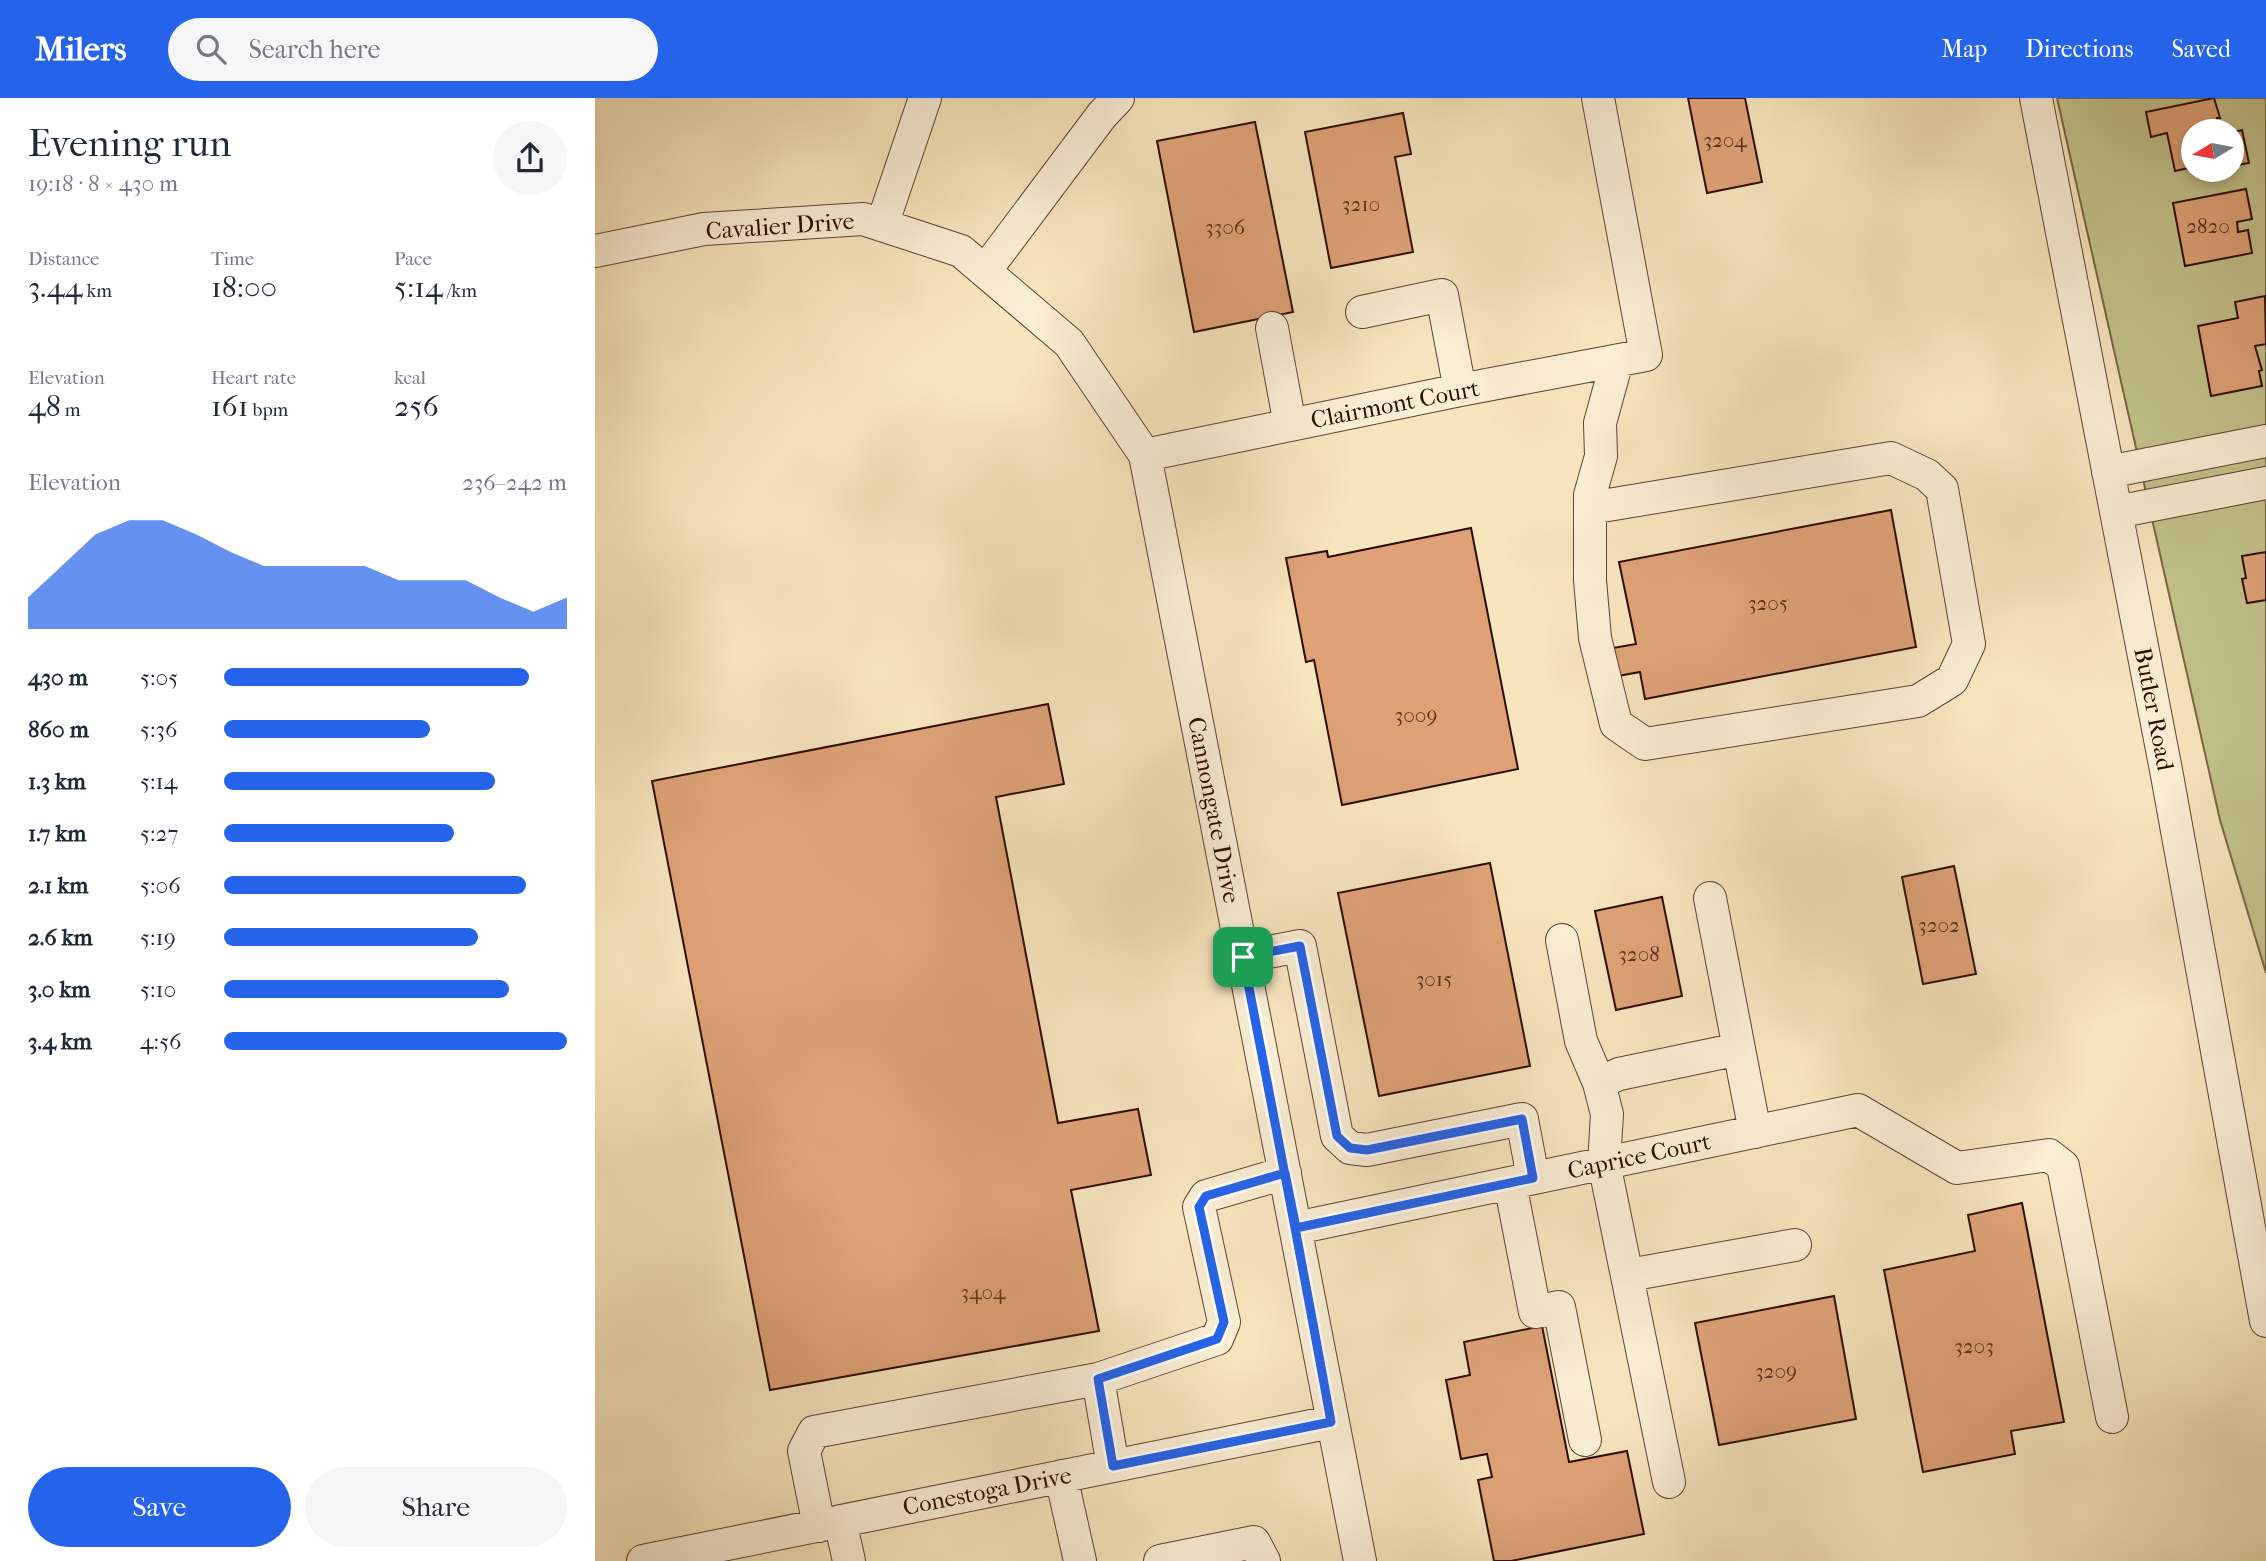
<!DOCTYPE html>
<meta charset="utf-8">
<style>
:root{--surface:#fff;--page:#f6f6f7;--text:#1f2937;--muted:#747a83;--accent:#2563eb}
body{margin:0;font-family:"IM FELL French Canon",serif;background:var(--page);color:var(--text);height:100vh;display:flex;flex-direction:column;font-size:26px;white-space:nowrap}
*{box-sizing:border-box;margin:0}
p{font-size:23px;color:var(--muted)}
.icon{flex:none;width:38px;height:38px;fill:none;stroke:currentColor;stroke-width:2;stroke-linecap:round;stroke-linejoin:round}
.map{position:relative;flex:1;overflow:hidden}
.sheet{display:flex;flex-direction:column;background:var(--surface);width:595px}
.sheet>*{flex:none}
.needle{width:46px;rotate:260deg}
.buttons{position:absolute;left:1586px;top:21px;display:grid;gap:14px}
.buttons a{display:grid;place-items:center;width:63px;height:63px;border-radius:50%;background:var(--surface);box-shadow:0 4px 10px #0003;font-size:35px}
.pin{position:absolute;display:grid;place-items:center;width:60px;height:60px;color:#fff;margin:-30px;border-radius:14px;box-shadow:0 4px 10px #0006}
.round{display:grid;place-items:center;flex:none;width:74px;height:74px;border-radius:37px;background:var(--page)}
.overview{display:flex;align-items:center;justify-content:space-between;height:119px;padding:0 28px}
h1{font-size:38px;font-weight:600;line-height:52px}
.figures{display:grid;grid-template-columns:repeat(3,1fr);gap:10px;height:119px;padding:7px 28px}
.figures div{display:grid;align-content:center}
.figures b{font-size:30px;font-weight:600}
.figures small{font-size:19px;font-weight:400}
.figures p{font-size:19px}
.chart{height:196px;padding:14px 28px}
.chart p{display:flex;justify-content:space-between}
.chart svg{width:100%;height:126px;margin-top:7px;fill:var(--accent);opacity:.7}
.button{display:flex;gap:14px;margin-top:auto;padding:14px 28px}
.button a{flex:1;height:80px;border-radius:42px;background:var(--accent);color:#fff;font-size:28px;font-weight:600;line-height:80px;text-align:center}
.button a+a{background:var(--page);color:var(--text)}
ul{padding:0 28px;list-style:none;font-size:23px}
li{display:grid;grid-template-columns:112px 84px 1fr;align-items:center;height:52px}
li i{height:18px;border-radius:9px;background:var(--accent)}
header{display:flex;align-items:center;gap:42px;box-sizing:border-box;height:98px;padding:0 35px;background:var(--accent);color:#fff}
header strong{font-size:33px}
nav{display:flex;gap:38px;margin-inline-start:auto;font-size:24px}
.search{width:490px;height:63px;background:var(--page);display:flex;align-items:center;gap:18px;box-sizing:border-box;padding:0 24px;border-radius:38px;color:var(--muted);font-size:26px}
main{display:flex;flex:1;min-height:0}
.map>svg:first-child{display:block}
</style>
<header>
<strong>Milers</strong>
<div class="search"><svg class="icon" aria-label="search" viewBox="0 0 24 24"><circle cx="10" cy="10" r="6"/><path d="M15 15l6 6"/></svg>Search here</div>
<nav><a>Map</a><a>Directions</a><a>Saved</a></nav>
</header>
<main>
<section class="sheet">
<div class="overview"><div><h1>Evening run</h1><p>19:18 · 8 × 430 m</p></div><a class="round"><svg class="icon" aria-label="share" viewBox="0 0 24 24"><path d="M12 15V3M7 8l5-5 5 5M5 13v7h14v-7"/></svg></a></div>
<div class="figures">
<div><p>Distance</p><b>3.44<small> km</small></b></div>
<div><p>Time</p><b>18:00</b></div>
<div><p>Pace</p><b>5:14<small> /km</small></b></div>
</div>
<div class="figures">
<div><p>Elevation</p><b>48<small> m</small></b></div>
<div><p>Heart rate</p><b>161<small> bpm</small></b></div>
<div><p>kcal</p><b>256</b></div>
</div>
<div class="chart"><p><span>Elevation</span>236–242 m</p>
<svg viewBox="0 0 160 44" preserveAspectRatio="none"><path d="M0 44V33L10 22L20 11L30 6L40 6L50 11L60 17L70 22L80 22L90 22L100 22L110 27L120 27L130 27L140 33L150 38L160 33V44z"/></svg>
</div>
<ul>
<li><b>430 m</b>5:05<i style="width:89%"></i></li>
<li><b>860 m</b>5:36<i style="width:60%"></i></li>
<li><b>1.3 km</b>5:14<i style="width:79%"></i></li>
<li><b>1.7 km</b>5:27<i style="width:67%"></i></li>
<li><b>2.1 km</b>5:06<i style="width:88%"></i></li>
<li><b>2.6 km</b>5:19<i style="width:74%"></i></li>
<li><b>3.0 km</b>5:10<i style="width:83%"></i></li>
<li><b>3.4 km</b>4:56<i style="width:100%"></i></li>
</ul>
<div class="button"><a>Save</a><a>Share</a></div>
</section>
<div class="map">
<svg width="1671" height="1463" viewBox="0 0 1671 1463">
<rect width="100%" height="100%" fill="#f7e5be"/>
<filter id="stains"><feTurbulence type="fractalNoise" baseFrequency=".00286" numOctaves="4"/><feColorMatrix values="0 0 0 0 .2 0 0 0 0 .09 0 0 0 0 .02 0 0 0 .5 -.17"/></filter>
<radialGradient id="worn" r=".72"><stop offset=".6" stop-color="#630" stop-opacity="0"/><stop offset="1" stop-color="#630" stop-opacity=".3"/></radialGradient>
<path fill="#c3c38d" stroke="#786847" stroke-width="2" fill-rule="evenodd" d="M 1462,0 L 1671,0 L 1671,875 L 1625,722 ZM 1598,33 L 1636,33 L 1636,72 L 1598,72 Z"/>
<path fill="#dfa277" stroke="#2d0d01" stroke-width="2" d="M 1093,0 L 1150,0 L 1167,84 L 1112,95 Z
M 1619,0 L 1625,20 L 1622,20 L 1625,33 L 1598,33 L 1598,69 L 1580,73 L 1572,35 L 1556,39 L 1551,14 Z
M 808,15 L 816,56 L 800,59 L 818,154 L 736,170 L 710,34 Z
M 660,24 L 698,214 L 599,234 L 562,43 Z
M 1647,32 L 1654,65 L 1636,68 L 1636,35 Z
M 1651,91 L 1657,121 L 1642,124 L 1643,134 L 1653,132 L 1657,155 L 1590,168 L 1578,105 Z
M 1670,198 L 1671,246 L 1660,248 L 1667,272 L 1664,273 L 1667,288 L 1616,298 L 1603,228 L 1643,220 L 1640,204 Z
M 1296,412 L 1321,549 L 1050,601 L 1045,574 L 1023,578 L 1018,550 L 1041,546 L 1024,464 Z
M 876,430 L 923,671 L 747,707 L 719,562 L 711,564 L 691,460 L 732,453 L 733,459 Z
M 1671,454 L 1671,502 L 1652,505 L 1647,481 L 1651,480 L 1647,458 Z
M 453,606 L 469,686 L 401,699 L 463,1025 L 543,1011 L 556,1077 L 476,1092 L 504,1233 L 175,1292 L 57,683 Z
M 895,765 L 935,968 L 784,998 L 743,795 Z
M 1359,768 L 1381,876 L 1328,886 L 1307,779 Z
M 1067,799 L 1087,898 L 1021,912 L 1000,813 Z
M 1427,1105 L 1469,1324 L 1416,1333 L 1420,1356 L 1328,1374 L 1289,1172 L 1380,1153 L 1373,1117 Z
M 1239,1198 L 1261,1321 L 1124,1347 L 1100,1225 Z
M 947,1228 L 974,1364 L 1032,1353 L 1049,1436 L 916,1463 L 899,1463 L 883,1382 L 897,1379 L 892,1356 L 866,1361 L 851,1282 L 875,1277 L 869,1244 Z"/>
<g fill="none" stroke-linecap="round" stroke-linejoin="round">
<g stroke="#604330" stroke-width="34">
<path id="minor" d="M 1441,0 L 1571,672 L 1671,1223
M 287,127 L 330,0
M 0,153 L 109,131 L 268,121 L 366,153 L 474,245 L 550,357 L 765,1463
M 390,173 L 507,17 L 523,0
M 767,214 L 847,197 L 865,292
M 677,230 L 695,327
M 550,357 L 865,292 L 1051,257 L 1003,0
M 1513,374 L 1671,343
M 995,410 L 1296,360 L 1332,377 L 1347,391 L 1374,546 L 1357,582 L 1323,603 L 1050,646 L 1021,626 L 1000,540 L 995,482 L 995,397 L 1006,358 L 1005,325 L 1022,263
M 1521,414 L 1671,385
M 1115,800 L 1144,951
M 967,842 L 986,943 L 1004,985
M 648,859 L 705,848 L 742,1038 L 755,1050 L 772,1052 L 927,1021 L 938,1080
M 915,1085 L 940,1214 L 964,1209 L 990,1342
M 701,1130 L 1263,1012 L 1362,1070 L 1454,1057 L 1468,1068 L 1517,1319
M 1034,1177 L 1200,1147
M 503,1281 L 518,1368
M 466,1378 L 485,1463
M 1074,1384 L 1009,1065 L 1012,1016 L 1004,985 L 1024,976 L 1144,951 L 1160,1034
M 245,1423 L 254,1463
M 224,1428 L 209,1353 L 219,1334 L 503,1281 L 622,1241 L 629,1224 L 604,1109 L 611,1098 L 690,1075
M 48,1463 L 736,1324
M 565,1463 L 659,1444 L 669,1463"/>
</g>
<use href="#minor" stroke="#faeed5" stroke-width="32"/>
</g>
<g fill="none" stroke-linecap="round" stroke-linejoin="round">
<g stroke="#fff" stroke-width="14">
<path id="route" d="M 648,859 C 678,1014 708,1168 736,1324 L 518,1368 L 503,1281 L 622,1241 L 629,1224 L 604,1109 L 611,1098 L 690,1075 L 701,1130 L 938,1080 L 927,1021 L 772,1052 L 755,1050 L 742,1038 L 705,848 L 648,859"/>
</g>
<use href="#route" stroke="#2563eb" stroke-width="9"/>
</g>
<g text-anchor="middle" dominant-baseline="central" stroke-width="5" stroke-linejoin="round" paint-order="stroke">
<g font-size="21" fill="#5a321e">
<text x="1130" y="42">3204</text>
<text x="766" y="106">3210</text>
<text x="1613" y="128">2820</text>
<text x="630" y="129">3306</text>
<text x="1173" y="505">3205</text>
<text x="821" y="617">3009</text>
<text x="1344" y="827">3202</text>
<text x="1044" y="856">3208</text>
<text x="839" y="881">3015</text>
<text x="388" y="1194">3404</text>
<text x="1379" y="1248">3203</text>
<text x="1181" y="1273">3209</text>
</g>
<g font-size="24" fill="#2d0d01" stroke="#faeed5">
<text transform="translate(185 128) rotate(-4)">Cavalier Drive</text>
<text transform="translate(800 306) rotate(-11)">Clairmont Court</text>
<text transform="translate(1559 611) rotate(79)">Butler Road</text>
<text transform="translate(619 712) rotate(79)">Cannongate Drive</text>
<text transform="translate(1044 1058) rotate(-12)">Caprice Court</text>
<text transform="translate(392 1393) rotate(-11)">Conestoga Drive</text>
</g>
</g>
<rect width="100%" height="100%" filter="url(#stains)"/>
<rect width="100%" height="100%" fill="url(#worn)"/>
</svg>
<div class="buttons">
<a><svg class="needle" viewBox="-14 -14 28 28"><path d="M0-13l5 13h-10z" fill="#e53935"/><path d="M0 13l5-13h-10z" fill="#747a83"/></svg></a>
</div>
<div class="pin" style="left:648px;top:859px;background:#1e9e55"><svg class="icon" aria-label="arrive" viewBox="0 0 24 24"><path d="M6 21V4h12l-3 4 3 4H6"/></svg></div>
</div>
</main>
